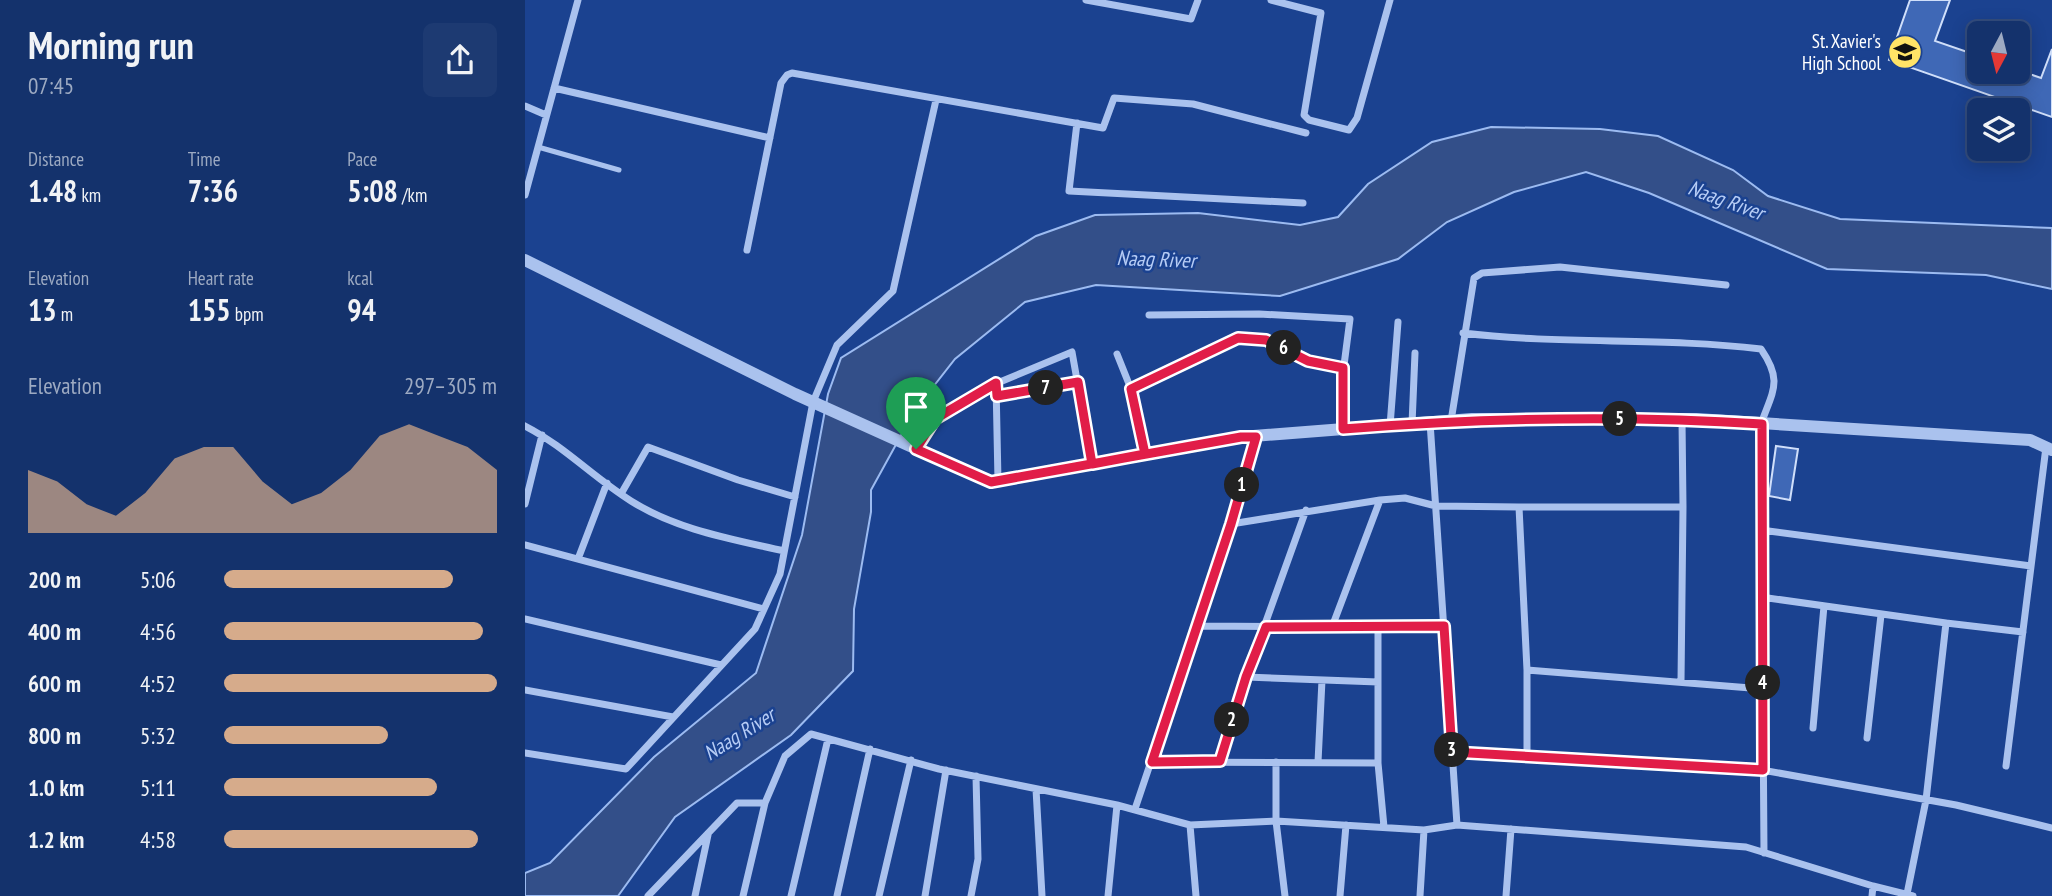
<!DOCTYPE html>
<meta charset="utf-8">
<style>
:root{--surface:#14326c;--page:#1d3a72;--text:#f1f3f6;--muted:#9daac2;--line:#334d7f;--accent:#d6ab8b}
body{margin:0;font-family:"PT Sans Narrow",sans-serif;background:var(--page);color:var(--text);height:100vh;display:flex;flex-direction:column;font-size:26px;white-space:nowrap}
*{box-sizing:border-box;margin:0}
p{font-size:23px;color:var(--muted)}
.icon{flex:none;width:38px;height:38px;fill:none;stroke:currentColor;stroke-width:2;stroke-linecap:round;stroke-linejoin:round}
.map{position:relative;flex:1;overflow:hidden}
.sheet{display:flex;flex-direction:column;background:var(--surface);width:525px}
.sheet>*{flex:none}
.needle{width:46px;rotate:187deg}
.fabs{position:absolute;left:1442px;top:21px;display:grid;gap:14px}
.fabs a{display:grid;place-items:center;width:63px;height:63px;border-radius:10px;background:var(--surface);box-shadow:0 4px 18px #0003,0 0 0 2px var(--line);font-size:35px}
.pin{position:absolute;display:grid;place-items:center;width:60px;height:60px;color:#fff;margin:-72px -30px;border-radius:50% 50% 50% 0;rotate:-45deg;box-shadow:0 0 7px #0007}
.pin .icon{rotate:45deg}
.km{position:absolute;width:35px;height:35px;margin:-18px;border-radius:50%;background:#222;color:#fff;font-size:19px;line-height:35px;text-align:center}
.round{display:grid;place-items:center;flex:none;width:74px;height:74px;border-radius:10px;background:var(--page)}
.summary{display:flex;align-items:center;justify-content:space-between;height:119px;padding:0 28px}
h1{font-size:38px;font-weight:800;line-height:52px}
.metrics{display:grid;grid-template-columns:repeat(3,1fr);gap:10px;height:119px;padding:7px 28px}
.metrics div{display:grid;align-content:center}
.metrics b{font-size:30px;font-weight:800}
.metrics small{font-size:19px;font-weight:400}
.metrics p{font-size:19px}
.chart{height:196px;padding:14px 28px}
.chart p{display:flex;justify-content:space-between}
.chart svg{width:100%;height:126px;margin-top:7px;fill:var(--accent);opacity:.7}
ul{padding:0 28px;list-style:none;font-size:23px}
li{display:grid;grid-template-columns:112px 84px 1fr;align-items:center;height:52px}
li i{height:18px;border-radius:9px;background:var(--accent)}
main{display:flex;flex:1;min-height:0}
.map>svg:first-child{display:block}
</style>
<main>
<section class="sheet">
<div class="summary"><div><h1>Morning run</h1><p>07:45</p></div><a class="round"><svg class="icon" aria-label="share" viewBox="0 0 24 24"><path d="M12 15V3M7 8l5-5 5 5M5 13v7h14v-7"/></svg></a></div>
<div class="metrics">
<div><p>Distance</p><b>1.48<small> km</small></b></div>
<div><p>Time</p><b>7:36</b></div>
<div><p>Pace</p><b>5:08<small> /km</small></b></div>
</div>
<div class="metrics">
<div><p>Elevation</p><b>13<small> m</small></b></div>
<div><p>Heart rate</p><b>155<small> bpm</small></b></div>
<div><p>kcal</p><b>94</b></div>
</div>
<div class="chart"><p><span>Elevation</span>297–305 m</p>
<svg viewBox="0 0 160 44" preserveAspectRatio="none"><path d="M0 44V22L10 26L20 34L30 38L40 30L50 18L60 14L70 14L80 26L90 34L100 30L110 22L120 10L130 6L140 10L150 14L160 22V44z"/></svg>
</div>
<ul>
<li><b>200 m</b>5:06<i style="width:84%"></i></li>
<li><b>400 m</b>4:56<i style="width:95%"></i></li>
<li><b>600 m</b>4:52<i style="width:100%"></i></li>
<li><b>800 m</b>5:32<i style="width:60%"></i></li>
<li><b>1.0 km</b>5:11<i style="width:78%"></i></li>
<li><b>1.2 km</b>4:58<i style="width:93%"></i></li>
</ul>
</section>
<div class="map">
<svg width="1527" height="896" viewBox="0 0 1527 896">
<rect width="100%" height="100%" fill="#1b4290"/>
<path fill="#334f89" stroke="#9cbbf1" stroke-width="2" d="M 966,127 L 1075,129 L 1133,136 L 1208,170 L 1243,196 L 1315,219 L 1527,228 L 1527,289 L 1461,275 L 1302,269 L 1124,193 L 1061,172 L 989,192 L 922,222 L 873,259 L 755,296 L 571,285 L 500,302 L 430,359 L 390,410 L 346,490 L 346,512 L 329,609 L 328,671 L 266,735 L 150,817 L 93,896 L 0,896 L 0,873 L 25,863 L 129,757 L 231,673 L 277,535 L 303,394 L 316,358 L 511,236 L 570,215 L 673,213 L 775,225 L 813,217 L 843,184 L 907,142 Z"/>
<path fill="#3f68b6" stroke="#d0dffa" stroke-width="2" d="M 1385,0 L 1425,0 L 1410,41 L 1454,56 L 1454,72 L 1493,70 L 1516,78 L 1527,49 L 1527,117 L 1364,60 Z
M 1251,446 L 1273,449 L 1265,500 L 1244,496 Z"/>
<g fill="none" stroke-linecap="round" stroke-linejoin="round">
<path stroke="#aac2ee" stroke-width="5" d="M 13,147 L 94,170"/>
<path stroke="#aac2ee" stroke-width="7" d="M 561,0 L 666,19 L 673,0
M 746,0 L 796,13 L 779,115 L 784,120 L 824,130 L 832,118 L 865,0
M 29,88 L 245,138
M 0,106 L 21,115
M 552,123 L 544,191 L 778,203
M 0,195 L 53,0
M 222,250 L 256,83 L 262,75 L 267,73 L 578,128 L 589,98 L 668,104 L 781,133
M 624,315 L 734,314 L 825,319 L 818,373 L 818,429
M 938,333 C 1037,345 1137,337 1236,349 C 1258,381 1248,390 1236,424 L 1239,853
M 592,354 L 606,389 L 620,454
M 471,383 L 473,481
M 606,389 L 713,338 L 741,340 L 783,361 L 818,368
M 472,396 L 553,382
M 1157,420 L 1158,507
M 926,421 L 949,278 L 957,273 L 1035,267 L 1201,285
M 887,424 L 890,353
M 0,426 C 39,446 69,478 106,501 C 152,530 207,539 259,551
M 865,426 L 873,322
M 391,449 L 410,419 L 470,384 L 547,352 L 567,464
M 96,494 L 123,447 L 213,480 L 270,497
M 0,504 L 17,435
M 706,524 L 855,500
M 1236,530 L 1506,566
M 0,545 L 239,609
M 53,559 L 82,483
M 1236,597 L 1421,623
M 0,619 L 196,665
M 671,626 L 853,627 L 853,763
M 807,627 L 855,500 L 880,498 L 911,506 L 994,507
M 853,627 L 919,626
M 1002,670 L 994,507 L 1158,507 L 1156,682
M 721,677 L 853,682
M 0,690 L 148,717
M 1288,728 L 1299,606
M 1342,738 L 1356,615
M 0,753 L 101,769 L 230,629 L 255,574 L 288,402 L 312,345 L 368,291 L 411,100
M 927,753 L 1226,768 L 1431,805 L 1527,828
M 1002,756 L 1002,670 L 1238,689
M 695,761 L 721,677 L 781,510
M 627,762 L 853,763 L 859,827
M 751,762 L 751,821 L 760,896
M 793,762 L 797,680
M 1481,766 L 1521,447
M 511,789 L 517,896
M 610,809 L 706,524 L 731,437
M 665,825 L 751,821 L 899,830
M 932,825 L 1221,847 L 1348,886
M 1382,894 L 1401,800 L 1421,623 L 1498,632
M 123,896 L 212,803 L 240,803
M 170,896 L 183,835
M 218,896 L 240,803 L 260,756 L 286,734 L 414,769 L 592,805 L 665,825 L 671,896
M 266,896 L 303,739
M 312,896 L 345,749
M 354,896 L 386,760
M 400,896 L 421,770
M 446,896 L 453,859 L 451,776
M 583,896 L 592,805
M 815,896 L 821,825
M 895,896 L 899,830 L 932,825 L 905,422
M 981,896 L 986,829
M 1347,896 L 1348,886 L 1388,896"/>
<path stroke="#aac2ee" stroke-width="12" d="M 0,260 L 270,394 L 465,482 L 716,437 L 947,419 L 1171,419 L 1505,440 L 1527,450"/>
</g>
<g fill="none" stroke-linecap="round" stroke-linejoin="round">
<g stroke="#fff" stroke-width="14">
<path id="route" d="M 391,449 L 466,482 L 716,437 L 731,437 L 706,524 L 627,762 L 695,761 L 721,677 L 741,627 L 919,626 L 927,752 L 1238,770 L 1237,424 C 1097,415 957,418 818,429 L 818,368 L 783,361 L 741,340 L 713,338 L 606,389 L 620,454 L 567,464 L 553,382 L 472,396 L 471,383 L 410,419 L 391,449"/>
</g>
<use href="#route" stroke="#e11d48" stroke-width="9"/>
</g>
<defs>
<g id="school-disc" transform="scale(1.75)"><circle r="9.5" fill="#ffe367" stroke="#1b4290"/><path d="M0-5L7-2L0 1L-7-2ZM-4 1L0 2.5L4 1V4Q0 6-4 4Z" fill="#111"/></g>
</defs>
<g fill-rule="evenodd">
<use href="#school-disc" x="1380" y="52"/>
</g>
<g text-anchor="middle" dominant-baseline="central" stroke-width="5" stroke-linejoin="round" paint-order="stroke">
<g font-size="19" fill="#fff" stroke="#1b4290" text-anchor="end">
<text x="1356" y="41">St. Xavier's<tspan x="1356" dy="22">High School</tspan></text>
</g>
<g font-size="21" font-style="italic" fill="#b6ccf5" stroke="#1b4290">
<text transform="translate(1201 200) rotate(20)">Naag River</text>
<text transform="translate(631 259) rotate(2)">Naag River</text>
<text transform="translate(214 734) rotate(-32)">Naag River</text>
</g>
</g>
</svg>
<div class="fabs">
<a><svg class="needle" viewBox="-14 -14 28 28"><path d="M0-13l5 13h-10z" fill="#e53935"/><path d="M0 13l5-13h-10z" fill="#9daac2"/></svg></a>
<a><svg class="icon" aria-label="layers" viewBox="0 0 24 24"><path d="M12 4l9 5-9 5-9-5zM3 14l9 5 9-5"/></svg></a>
</div>
<div class="pin" style="left:391px;top:449px;background:#1e9e55"><svg class="icon" aria-label="arrive" viewBox="0 0 24 24"><path d="M6 21V4h12l-3 4 3 4H6"/></svg></div>
<b class="km" style="left:717px;top:485px">1</b>
<b class="km" style="left:707px;top:720px">2</b>
<b class="km" style="left:927px;top:750px">3</b>
<b class="km" style="left:1238px;top:683px">4</b>
<b class="km" style="left:1095px;top:419px">5</b>
<b class="km" style="left:759px;top:348px">6</b>
<b class="km" style="left:521px;top:388px">7</b>
</div>
</main>
